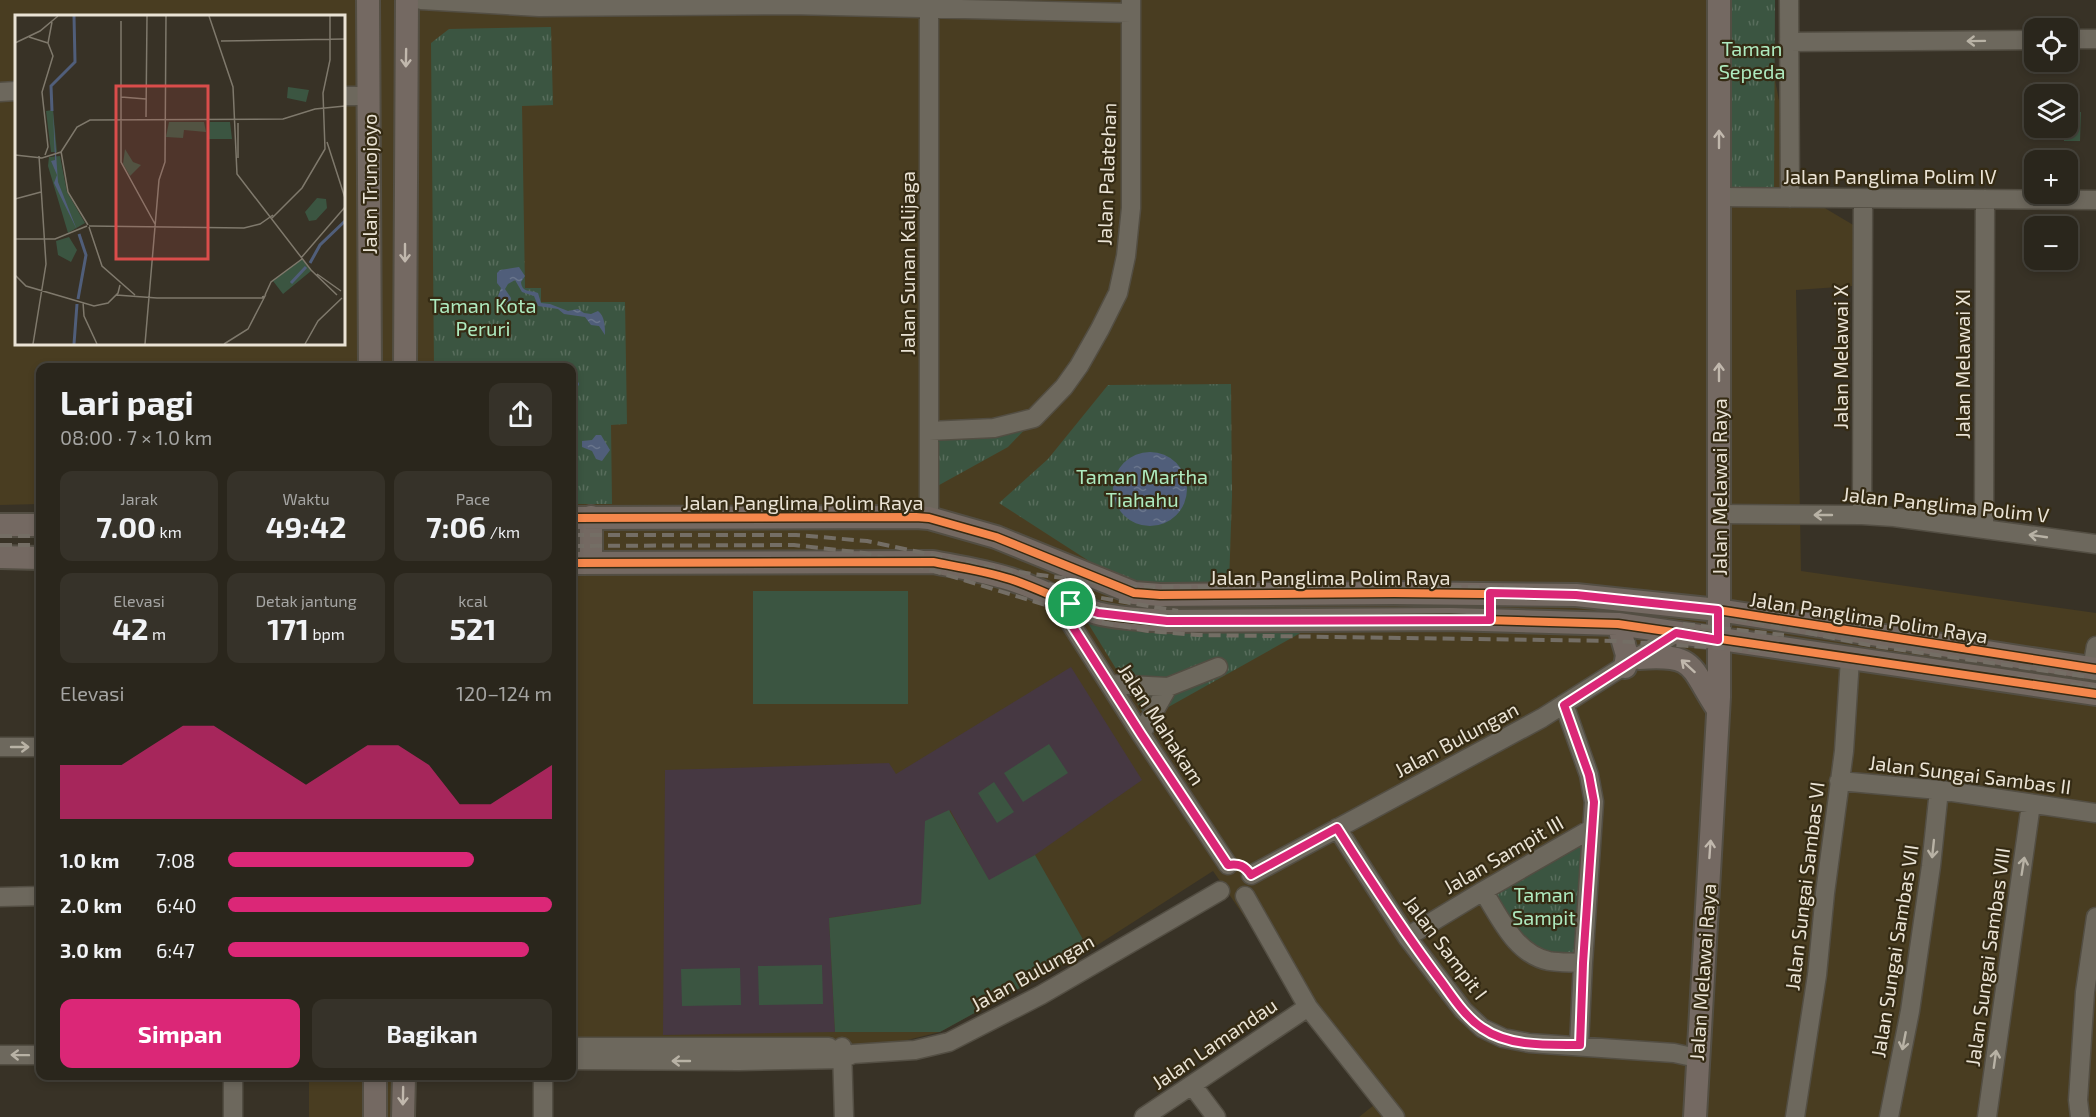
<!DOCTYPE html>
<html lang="id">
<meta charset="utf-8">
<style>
:root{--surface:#2a261c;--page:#363229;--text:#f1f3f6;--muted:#a5a5a3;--line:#46433b;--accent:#db2777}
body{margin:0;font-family:"Exo 2",sans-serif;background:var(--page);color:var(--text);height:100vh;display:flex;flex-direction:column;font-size:22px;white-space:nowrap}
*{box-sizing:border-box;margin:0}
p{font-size:20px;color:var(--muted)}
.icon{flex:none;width:33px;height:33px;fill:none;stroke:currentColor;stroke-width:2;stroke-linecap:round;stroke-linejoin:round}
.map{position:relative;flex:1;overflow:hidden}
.details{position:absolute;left:36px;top:363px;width:540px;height:717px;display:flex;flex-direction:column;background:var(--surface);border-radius:12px;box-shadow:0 3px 9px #0003,0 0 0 2px var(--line)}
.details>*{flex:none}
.buttons{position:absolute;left:2024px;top:18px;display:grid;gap:12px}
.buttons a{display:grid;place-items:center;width:54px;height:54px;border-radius:12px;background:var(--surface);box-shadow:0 3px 9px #0003,0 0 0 2px var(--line);font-size:30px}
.pin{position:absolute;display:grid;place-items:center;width:51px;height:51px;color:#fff;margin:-26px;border:3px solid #fff;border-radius:50%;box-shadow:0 2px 6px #0007}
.round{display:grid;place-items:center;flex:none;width:63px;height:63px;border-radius:12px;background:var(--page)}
.head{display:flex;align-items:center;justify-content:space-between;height:102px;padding:0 24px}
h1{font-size:33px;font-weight:700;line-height:45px}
.stats{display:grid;grid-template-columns:repeat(3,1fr);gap:9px;height:102px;padding:6px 24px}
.stats div{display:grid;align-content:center;border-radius:12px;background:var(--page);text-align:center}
.stats b{font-size:30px;font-weight:700}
.stats small{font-size:16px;font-weight:400}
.stats p{font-size:16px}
.chart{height:168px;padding:12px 24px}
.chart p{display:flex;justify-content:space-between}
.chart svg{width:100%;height:108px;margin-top:6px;fill:var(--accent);opacity:.7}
.cta{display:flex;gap:12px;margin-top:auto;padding:12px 24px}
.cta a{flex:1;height:69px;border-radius:12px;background:var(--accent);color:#fff;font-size:24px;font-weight:700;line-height:69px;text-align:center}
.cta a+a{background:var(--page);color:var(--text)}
ul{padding:0 24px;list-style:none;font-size:20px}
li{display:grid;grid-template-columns:96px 72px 1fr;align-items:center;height:45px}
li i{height:15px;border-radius:8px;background:var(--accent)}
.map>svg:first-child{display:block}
</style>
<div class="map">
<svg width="2096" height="1117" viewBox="0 0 2096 1117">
<defs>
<pattern id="park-tufts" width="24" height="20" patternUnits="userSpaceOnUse" patternTransform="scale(1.5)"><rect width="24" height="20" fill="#3b5541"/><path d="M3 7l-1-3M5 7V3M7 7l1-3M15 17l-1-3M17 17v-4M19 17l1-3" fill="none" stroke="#586d5c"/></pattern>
<pattern id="water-ripples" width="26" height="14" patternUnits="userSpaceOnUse" patternTransform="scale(1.5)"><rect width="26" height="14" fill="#505e7a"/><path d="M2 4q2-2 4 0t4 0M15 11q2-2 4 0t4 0" fill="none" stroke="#69758c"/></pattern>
</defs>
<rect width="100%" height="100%" fill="#383226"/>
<path fill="#493d21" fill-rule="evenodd" d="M 0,0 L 1760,0 L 1796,191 L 1855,226 L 1852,286 L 1796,290 L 1801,571 L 2096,613 L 2096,1117 L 1359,1117 L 1374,1105 L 1213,871 L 1099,944 L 940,1032 L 826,1060 L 572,1067 L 572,368 L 40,368 L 40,504 L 0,505 ZM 16,16 L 344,16 L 344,344 L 16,344 Z
M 142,1076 L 412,1076 L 410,1117 L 309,1117 L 309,1078 Z"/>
<path fill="#463842" d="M 1071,667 L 1142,780 L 1035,855 L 989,881 L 950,810 L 921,904 L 829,918 L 835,1032 L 663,1035 L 665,770 L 889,763 L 896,774 Z"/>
<path fill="#3b5541" d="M 2067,111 L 2081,112 L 2080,141 L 2064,141 L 2064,128 L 2067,128 Z
M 753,591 L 908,591 L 908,704 L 753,704 Z
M 1049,744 L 1068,773 L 1023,802 L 1004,773 Z
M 994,782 L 1014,812 L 997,823 L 978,793 Z
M 949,810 L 989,880 L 1035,855 L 1089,950 L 940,1032 L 835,1032 L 829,918 L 921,904 L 925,821 Z
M 822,965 L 823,1004 L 759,1005 L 758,966 Z
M 740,968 L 741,1005 L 682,1006 L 681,969 Z"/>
<path fill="url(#park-tufts)" d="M 1730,0 L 1775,0 L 1774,189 L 1729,189 Z
M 551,27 L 553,105 L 522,106 L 525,288 L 541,288 L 541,302 L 625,302 L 627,424 L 611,425 L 612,504 L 572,504 L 572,368 L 434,367 L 431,43 L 449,29 Z
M 1231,384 L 1232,496 L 1229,584 L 1141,586 L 1106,572 L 999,503 L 1048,459 L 1108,385 Z
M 1031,423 L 1008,447 L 932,489 L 935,426 Z
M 1081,612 L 1115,625 L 1151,633 L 1304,631 L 1147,719 Z
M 1582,838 L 1579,955 L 1549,956 L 1520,938 L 1492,892 Z"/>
<path fill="url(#water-ripples)" d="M 519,267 L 525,276 L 521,282 C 522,293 530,290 538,293 L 541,303 L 550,304 L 568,311 L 578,309 L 584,313 L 591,314 L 598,311 C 605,316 605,327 605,335 L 599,326 L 591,325 L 585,317 L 564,314 L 558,309 L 538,306 L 534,296 L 522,292 L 515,280 L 508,284 L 505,289 L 511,298 L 509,305 L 500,306 L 497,299 L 501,288 L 497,283 L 497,273 L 500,270 Z
M 596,435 L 601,435 L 610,450 L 602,461 L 596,459 L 592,451 L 582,447 L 582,441 L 592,440 Z
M1113 489a37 37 0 1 1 74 0a37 37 0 1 1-74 0Z"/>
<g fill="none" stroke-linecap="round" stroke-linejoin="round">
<path stroke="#505e7a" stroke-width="4" d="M 572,383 L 577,384"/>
<g stroke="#534e43" stroke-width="21">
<path id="minor" d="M 421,0 L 539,7 L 790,5 L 1131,13
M 1789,0 L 1790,198
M 929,7 L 929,518
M 2067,39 L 2096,39
M 1789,42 L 2034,40
M 0,92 L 16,91
M 344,96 L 368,96
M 1719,197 L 2096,200
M 929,431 L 994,428 L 1034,418 L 1064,387 L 1079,366 L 1100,329 L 1118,293 L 1126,256 L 1131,208 L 1131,0
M 1720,514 L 1862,515 L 1894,517 L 2096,544
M 1862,515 L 1863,199
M 1984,529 L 1985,199
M 1071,604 L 1070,614 L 1071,624 L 1141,734 L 1228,865
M 2092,669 L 2096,646
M 1109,684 L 1168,687 L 1218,667
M 1564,704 L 1589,775 L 1594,802 L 1583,963 L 1579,1045
M 1141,734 L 1168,687
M 0,747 L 40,747
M 1839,781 L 1939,790 L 2096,813
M 1337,828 L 1407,937 L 1463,1010 L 1482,1028 L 1503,1038 L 1529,1043 L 1674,1053 L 1697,1058
M 1251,875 L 1542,718 L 1676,633
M 1483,891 C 1500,917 1515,954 1549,961 C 1560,963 1572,962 1583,963
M 1245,896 L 1308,1007 L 1395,1117
M 0,897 L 40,896
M 1407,937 L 1483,891 L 1591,829
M 572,1047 L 829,1047
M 842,1047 L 844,1117
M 0,1055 L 40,1055
M 572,1060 L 739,1061 L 842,1059 L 853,1054 L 915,1050 L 949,1042 L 1041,995 L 1220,891
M 233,1076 L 233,1117
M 543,1076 L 543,1117
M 1192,1085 L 1216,1117
M 1144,1117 L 1308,1007
M 1795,1117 L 1817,975 L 1825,893 L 1844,751 L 1850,659
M 1889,1117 L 1910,1011 L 1931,866 L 1939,790
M 1987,1117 L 2031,804
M 2080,1117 L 2078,1100 L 2085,992 L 2096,917"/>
</g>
<g stroke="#534e43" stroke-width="26">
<path id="major" d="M 368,0 L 370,368
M 405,368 L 407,0
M 591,517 L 591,562
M 572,518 L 916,517 L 929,518 L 996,537 L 1134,593 L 1160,595 L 1394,593 L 1576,595 L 1718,610 L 2096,669
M 0,525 L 40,525
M 0,557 L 40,558
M 572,563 L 933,562 C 959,567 985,571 1010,579 C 1040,589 1067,604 1097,613 C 1119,619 1144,619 1167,621 L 1450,619 L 1618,624 L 2096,694
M 1618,624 L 1627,655 L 1625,667
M 1639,658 C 1696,654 1689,665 1717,708
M 375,1117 L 375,1076
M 403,1117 L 404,1076
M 1695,1117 L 1719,697 L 1719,0"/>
</g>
<use href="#minor" stroke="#6d685d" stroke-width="18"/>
<use href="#major" stroke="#746962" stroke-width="22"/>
<path stroke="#746e65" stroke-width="4" stroke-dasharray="12 6" stroke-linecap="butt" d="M 572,535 L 796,535 L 867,541 L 1004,570 L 1128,587 L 1504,587 L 1616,595 L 1874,646 L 2096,678
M 0,536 L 40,536
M 0,545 L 40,545
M 572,546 L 794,545 L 864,553 L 914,565 L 1105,623 L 1148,631 L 1198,635 L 1615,641 L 1839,656 L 2096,687
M 1049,584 L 1090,596 L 1178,611
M 1059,602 L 1089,608 L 1139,611
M 1683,624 L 1784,635"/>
<g stroke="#352b14" stroke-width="11">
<path id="cycleway" d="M 572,518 L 916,517 L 929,518 L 996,537 L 1134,593 L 1160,595 L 1394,593 L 1576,595 L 1718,610 L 2096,669
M 572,563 L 933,562 C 959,567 985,571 1010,579 C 1040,589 1067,604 1097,613 C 1119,619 1144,619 1167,621 L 1450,619 L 1618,624 L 2096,694"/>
</g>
<use href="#cycleway" stroke="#f5874c" stroke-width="8"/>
</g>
<defs><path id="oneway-shaft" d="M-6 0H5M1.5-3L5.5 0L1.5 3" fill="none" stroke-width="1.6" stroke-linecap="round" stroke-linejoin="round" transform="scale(1.5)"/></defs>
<g stroke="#b8b2a5">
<use href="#oneway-shaft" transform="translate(1976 41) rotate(179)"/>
<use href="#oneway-shaft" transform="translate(1823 515) rotate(-180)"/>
<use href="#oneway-shaft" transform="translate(2038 536) rotate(-172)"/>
<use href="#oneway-shaft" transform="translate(20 747)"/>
<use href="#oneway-shaft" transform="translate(1933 849) rotate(96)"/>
<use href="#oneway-shaft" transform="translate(2023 866) rotate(-81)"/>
<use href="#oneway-shaft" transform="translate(1904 1041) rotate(101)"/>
<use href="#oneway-shaft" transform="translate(20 1055) rotate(-179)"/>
<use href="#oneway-shaft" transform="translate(1995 1059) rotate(-82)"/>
<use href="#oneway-shaft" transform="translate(681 1061) rotate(-180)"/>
</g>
<g stroke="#c1b8ad">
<use href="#oneway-shaft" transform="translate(406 58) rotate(91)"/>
<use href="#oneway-shaft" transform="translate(1719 139) rotate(-90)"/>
<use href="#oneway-shaft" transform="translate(405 253) rotate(90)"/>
<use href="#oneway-shaft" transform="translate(1719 372) rotate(-90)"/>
<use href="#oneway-shaft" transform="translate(1688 666) rotate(-138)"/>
<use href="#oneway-shaft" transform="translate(1710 849) rotate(-86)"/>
<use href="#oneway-shaft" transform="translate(403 1096) rotate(91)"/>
</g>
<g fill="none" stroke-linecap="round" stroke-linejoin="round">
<g stroke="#fff" stroke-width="12">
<path id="route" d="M 1490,593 L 1576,595 L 1718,610 L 1718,640 L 1676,633 L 1564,705 L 1589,775 L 1594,802 L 1583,963 L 1580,1045 C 1548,1045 1509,1047 1482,1028 C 1464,1016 1452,996 1440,980 C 1403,931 1370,880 1337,828 L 1251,875 C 1245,866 1239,863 1228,865 L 1141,734 L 1071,624 L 1070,614 L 1071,604 L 1098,613 L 1167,621 L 1490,620 Z"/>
</g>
<use href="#route" stroke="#db2777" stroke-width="8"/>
</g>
<g text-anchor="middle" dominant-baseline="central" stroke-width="4.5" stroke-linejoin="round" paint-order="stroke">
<g font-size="20" fill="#aeeabf" stroke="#352b14">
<text x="1752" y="48">Taman<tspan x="1752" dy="23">Sepeda</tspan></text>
<text x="483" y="305">Taman Kota<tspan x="483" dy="23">Peruri</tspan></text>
<text x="1142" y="476">Taman Martha<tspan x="1142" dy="23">Tiahahu</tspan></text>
<text x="1544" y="894">Taman<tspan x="1544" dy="23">Sampit</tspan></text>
</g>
<g font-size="20" fill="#eae3d5" stroke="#352b14">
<text transform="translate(1106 174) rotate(-88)">Jalan Palatehan</text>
<text x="1890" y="176">Jalan Panglima Polim IV</text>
<text transform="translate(369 184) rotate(-90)">Jalan Trunojoyo</text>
<text transform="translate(907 263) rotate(-90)">Jalan Sunan Kalijaga</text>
<text transform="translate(1840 357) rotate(-90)">Jalan Melawai X</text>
<text transform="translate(1962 364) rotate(-90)">Jalan Melawai XI</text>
<text transform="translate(1719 487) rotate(-90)">Jalan Melawai Raya</text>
<text x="803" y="502">Jalan Panglima Polim Raya</text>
<text transform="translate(1946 504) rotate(6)">Jalan Panglima Polim V</text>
<text x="1330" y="577">Jalan Panglima Polim Raya</text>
<text transform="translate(1869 617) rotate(9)">Jalan Panglima Polim Raya</text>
<text transform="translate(1162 724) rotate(57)">Jalan Mahakam</text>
<text transform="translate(1456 739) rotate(-28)">Jalan Bulungan</text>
<text transform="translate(1970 774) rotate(7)">Jalan Sungai Sambas II</text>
<text transform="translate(1503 854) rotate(-30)">Jalan Sampit III</text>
<text transform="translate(1804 886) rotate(-83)">Jalan Sungai Sambas VI</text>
<text transform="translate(1446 947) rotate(53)">Jalan Sampit I</text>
<text transform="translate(1894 951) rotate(-81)">Jalan Sungai Sambas VII</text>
<text transform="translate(1987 957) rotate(-82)">Jalan Sungai Sambas VIII</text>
<text transform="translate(1032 972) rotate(-29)">Jalan Bulungan</text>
<text transform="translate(1702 972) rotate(-86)">Jalan Melawai Raya</text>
<text transform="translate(1214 1043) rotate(-34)">Jalan Lamandau</text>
</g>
</g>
<g transform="translate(15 15)">
<rect width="330" height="330" fill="#383226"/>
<path d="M 215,107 L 217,124 L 194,124 L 195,107 ZM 110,134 L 118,147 L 126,150 L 115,161 L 108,149 ZM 302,183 L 311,184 L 312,193 L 301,205 L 294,206 L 290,197 ZM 287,244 L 296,256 L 268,279 L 258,266 Z" fill="#3b5541"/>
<path d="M 273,72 L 294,75 L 291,87 L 272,83 ZM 54,222 L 62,235 L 56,247 L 43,240 L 41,226 Z" fill="#3b5541"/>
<path d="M 38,95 L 42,137 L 36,137 L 31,96 ZM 154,107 L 189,107 L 191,117 L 169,115 L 168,123 L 151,122 ZM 45,141 L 52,177 L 70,208 L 53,218 L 33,151 L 34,142 Z" fill="#3b5541"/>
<path d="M 38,95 L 43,167 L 62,215 L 39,168 L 42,160 L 36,146 L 40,145 Z" fill="#505e7a"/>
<path fill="none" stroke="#505e7a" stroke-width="3" d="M 37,96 L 36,71 L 60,47 L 59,1M 295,248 L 305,230 L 330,206M 276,268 L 291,252M 63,284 L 71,240 L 64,219M 59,329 L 62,289"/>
<path fill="none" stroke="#7f796c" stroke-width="1.5" d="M 194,1 L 218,72 L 222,159 L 296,255 L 322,280M 106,6 L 106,147 L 140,209M 14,22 L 33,28M 206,26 L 330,24M 0,28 L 25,16 L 43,1M 33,28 L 37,7M 106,82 L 131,84M 131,102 L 132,1M 312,127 L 330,183M 46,136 L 53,177 L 73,210M 0,140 L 27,143 L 46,137 L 62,112 L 75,105 L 268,104 L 300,94 L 330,91M 30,140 L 33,132 L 27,77 L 38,41 L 33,28M 223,143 L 223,108M 0,184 L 26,177M 257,203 L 287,173 L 310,134 L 308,78 L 315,45 L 315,1M 74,211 L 229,213 L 245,209 L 258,200M 74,212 L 87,251 L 120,280M 0,224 L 40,224 L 72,211M 286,243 L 330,192M 302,259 L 326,276M 0,260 L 11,271 L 79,291 L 93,288 L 103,278 L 105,270M 101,280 L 142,283 L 249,283 L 250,281 L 247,282M 250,280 L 256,267 L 287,244M 68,287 L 69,301 L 82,329M 18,329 L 31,249 L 24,141M 130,329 L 144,165 L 150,147 L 151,1M 209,329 L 233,314 L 249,283M 290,329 L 303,306 L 327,283"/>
<path fill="#da4d4b" fill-opacity="0.15" stroke="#da4d4b" stroke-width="3" d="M 101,71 L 193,71 L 193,244 L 101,244 Z"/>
<rect width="330" height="330" fill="none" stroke="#eae3d5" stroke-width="3"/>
</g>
</svg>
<div class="buttons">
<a><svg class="icon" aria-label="locate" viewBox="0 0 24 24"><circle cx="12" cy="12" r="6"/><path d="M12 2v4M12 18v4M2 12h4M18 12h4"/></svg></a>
<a><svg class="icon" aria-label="layers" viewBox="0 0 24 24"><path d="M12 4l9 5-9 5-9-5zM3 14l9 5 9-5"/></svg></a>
<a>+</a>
<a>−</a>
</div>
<div class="pin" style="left:1071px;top:604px;background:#1e9e55"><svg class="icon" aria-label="arrive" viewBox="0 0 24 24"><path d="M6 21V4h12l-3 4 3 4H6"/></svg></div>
<section class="details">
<div class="head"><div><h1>Lari pagi</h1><p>08:00 · 7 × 1.0 km</p></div><a class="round"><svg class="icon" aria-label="share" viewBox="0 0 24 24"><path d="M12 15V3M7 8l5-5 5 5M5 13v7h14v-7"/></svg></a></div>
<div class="stats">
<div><p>Jarak</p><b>7.00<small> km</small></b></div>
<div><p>Waktu</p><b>49:42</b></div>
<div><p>Pace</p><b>7:06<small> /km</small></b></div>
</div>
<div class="stats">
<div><p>Elevasi</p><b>42<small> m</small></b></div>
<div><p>Detak jantung</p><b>171<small> bpm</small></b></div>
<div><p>kcal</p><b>521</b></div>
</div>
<div class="chart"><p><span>Elevasi</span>120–124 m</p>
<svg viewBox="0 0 160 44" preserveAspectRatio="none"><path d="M0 44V22L10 22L20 22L30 14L40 6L50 6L60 14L70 22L80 30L90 22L100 14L110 14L120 22L130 38L140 38L150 30L160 22V44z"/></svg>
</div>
<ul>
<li><b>1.0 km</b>7:08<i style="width:76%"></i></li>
<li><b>2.0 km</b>6:40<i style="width:100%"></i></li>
<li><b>3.0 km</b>6:47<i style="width:93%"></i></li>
</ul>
<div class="cta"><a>Simpan</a><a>Bagikan</a></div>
</section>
</div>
